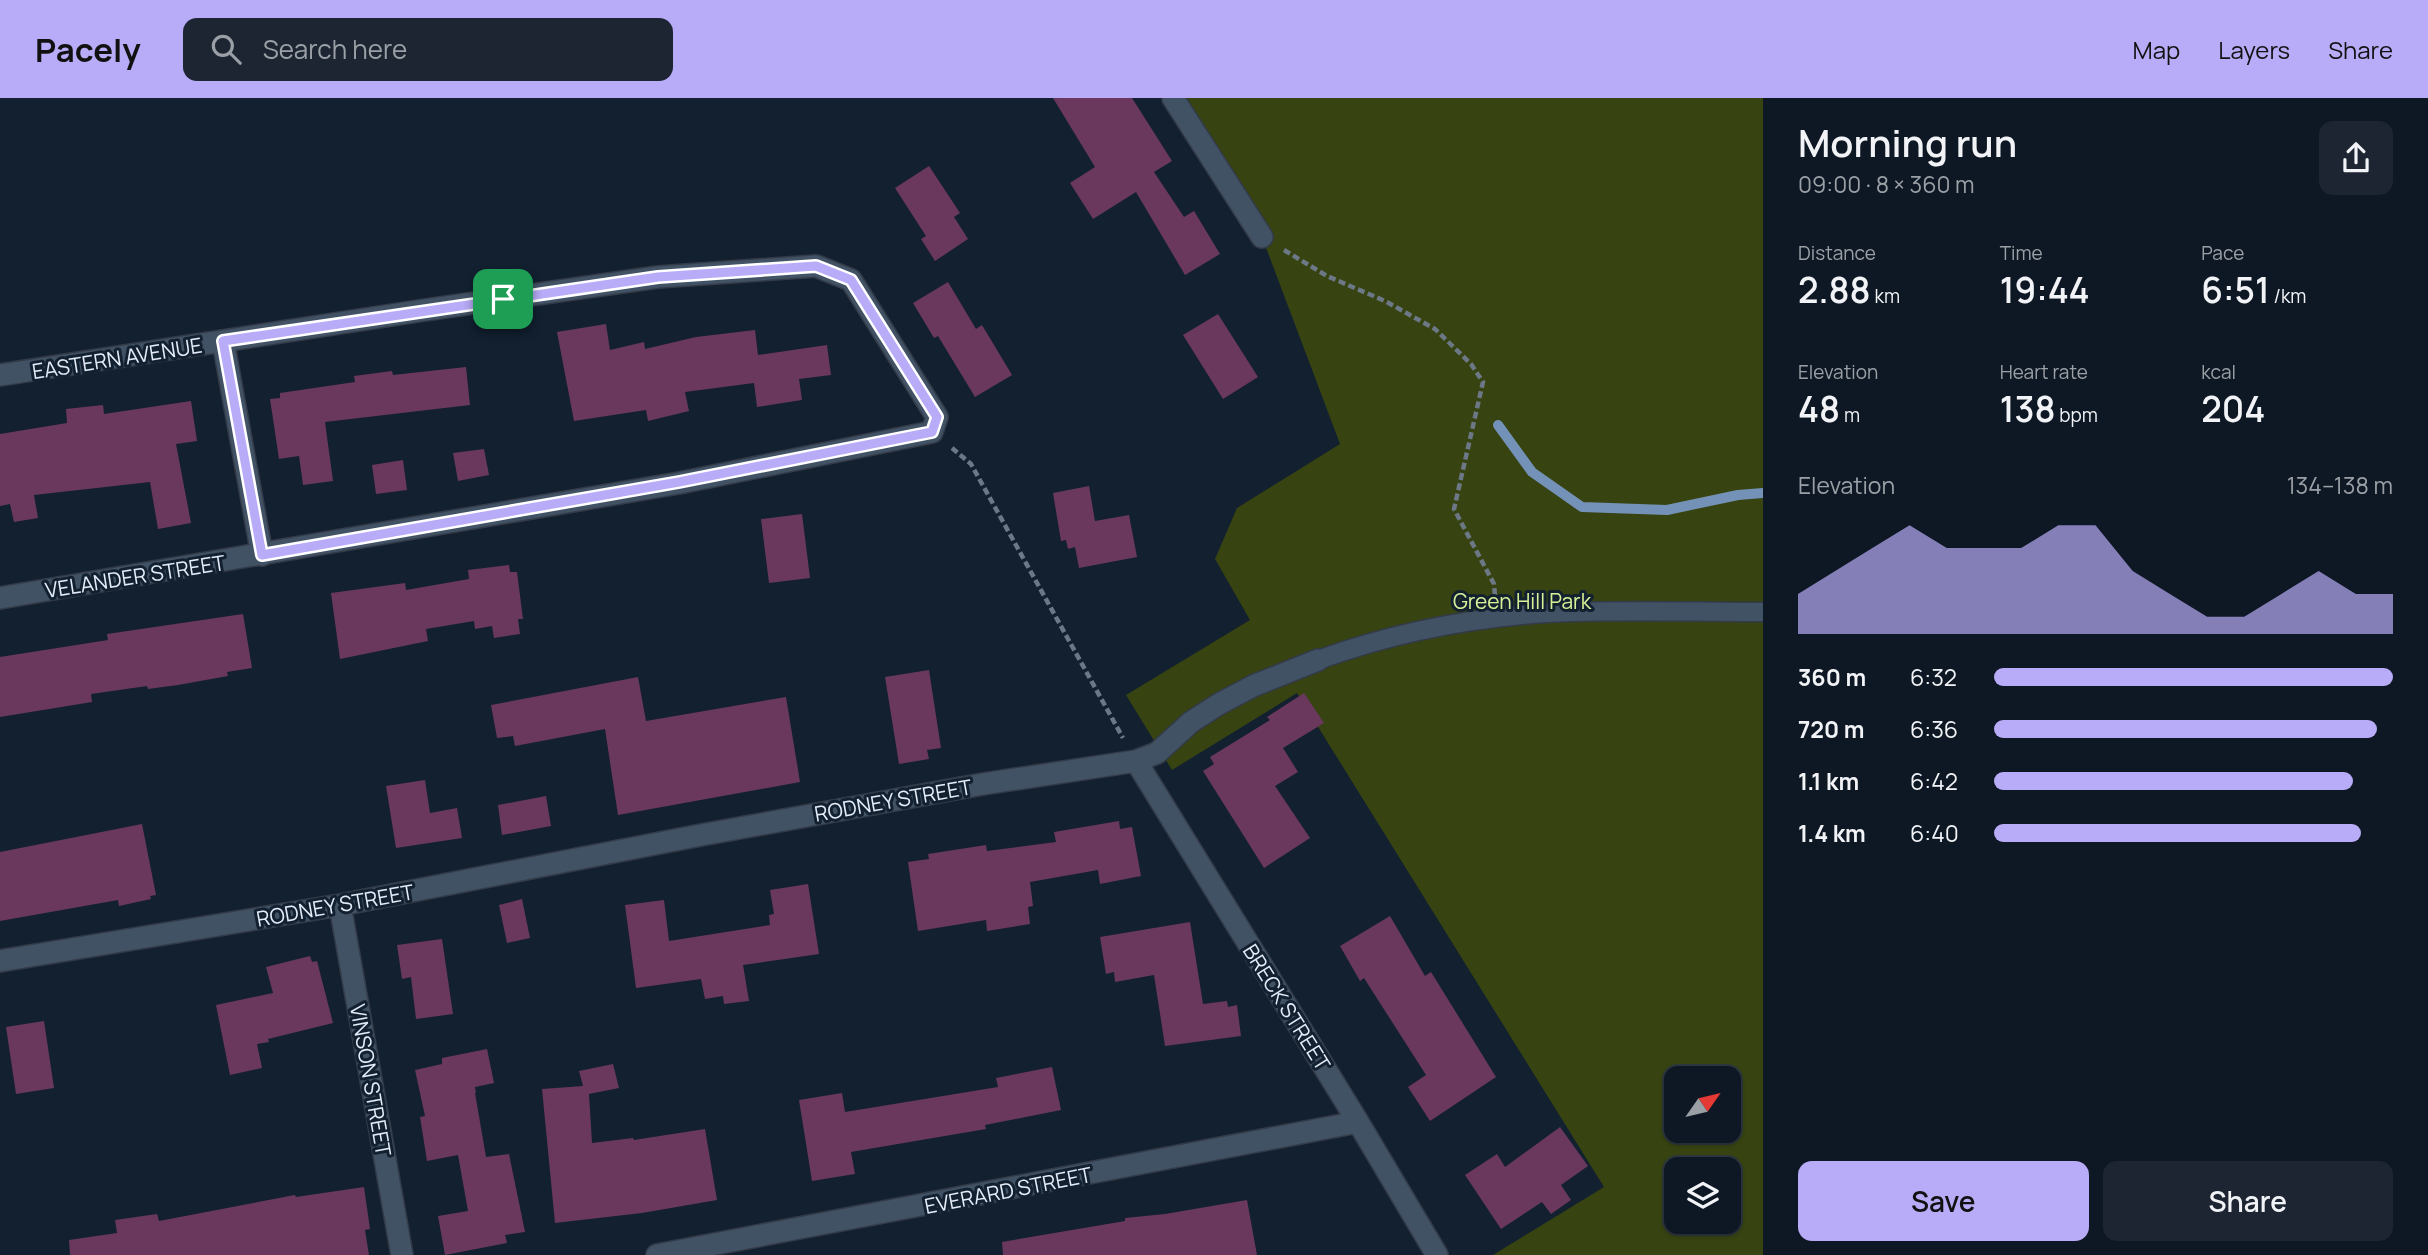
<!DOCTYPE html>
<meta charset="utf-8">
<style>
:root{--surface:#0e1824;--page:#1c2531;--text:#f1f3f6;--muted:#9ba0a6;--line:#2e3741;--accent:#b8abf7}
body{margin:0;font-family:Manrope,sans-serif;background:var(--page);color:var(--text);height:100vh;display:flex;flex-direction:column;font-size:26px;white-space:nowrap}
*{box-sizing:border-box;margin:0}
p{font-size:23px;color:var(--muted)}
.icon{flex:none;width:38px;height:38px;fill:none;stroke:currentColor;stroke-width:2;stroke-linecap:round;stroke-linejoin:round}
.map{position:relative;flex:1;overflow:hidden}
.sheet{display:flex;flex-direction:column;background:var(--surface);width:665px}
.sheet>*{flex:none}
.needle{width:46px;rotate:56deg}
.tools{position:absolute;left:1664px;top:968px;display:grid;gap:14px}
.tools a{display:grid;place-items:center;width:77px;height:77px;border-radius:14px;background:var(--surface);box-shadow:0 2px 5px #0004,0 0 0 2px var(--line);font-size:35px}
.pin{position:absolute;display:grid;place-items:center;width:60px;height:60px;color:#fff;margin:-30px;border-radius:14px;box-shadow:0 4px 10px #0006}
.round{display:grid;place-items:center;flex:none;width:74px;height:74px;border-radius:14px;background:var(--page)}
.overview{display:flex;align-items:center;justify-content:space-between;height:119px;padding:0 35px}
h1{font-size:38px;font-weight:600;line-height:52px}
.metrics{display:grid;grid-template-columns:repeat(3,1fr);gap:10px;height:119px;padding:7px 35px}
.metrics div{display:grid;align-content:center}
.metrics b{font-size:35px;font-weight:600}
.metrics small{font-size:19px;font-weight:400}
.metrics p{font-size:19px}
.chart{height:196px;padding:14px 35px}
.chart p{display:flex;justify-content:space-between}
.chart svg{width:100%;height:126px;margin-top:7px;fill:var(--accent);opacity:.7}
.primary-button{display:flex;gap:14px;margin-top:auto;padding:14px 35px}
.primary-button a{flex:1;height:80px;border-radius:14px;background:var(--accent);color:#111;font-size:28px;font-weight:600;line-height:80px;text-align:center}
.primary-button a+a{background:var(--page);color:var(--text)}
ul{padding:0 35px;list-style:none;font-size:23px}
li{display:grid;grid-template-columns:112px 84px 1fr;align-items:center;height:52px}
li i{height:18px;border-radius:9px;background:var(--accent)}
header{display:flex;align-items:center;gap:42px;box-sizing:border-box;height:98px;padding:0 35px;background:var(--accent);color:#111}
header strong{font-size:33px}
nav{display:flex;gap:38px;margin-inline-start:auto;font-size:24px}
.search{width:490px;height:63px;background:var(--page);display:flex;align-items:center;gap:18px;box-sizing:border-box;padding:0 24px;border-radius:14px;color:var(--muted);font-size:26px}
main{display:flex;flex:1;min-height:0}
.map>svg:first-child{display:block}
</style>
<header>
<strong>Pacely</strong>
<div class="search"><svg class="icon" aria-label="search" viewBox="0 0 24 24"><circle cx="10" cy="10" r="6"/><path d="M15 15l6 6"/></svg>Search here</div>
<nav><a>Map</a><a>Layers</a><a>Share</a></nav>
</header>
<main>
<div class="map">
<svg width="1763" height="1157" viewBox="0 0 1763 1157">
<rect width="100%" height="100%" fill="#122030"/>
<path fill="#374311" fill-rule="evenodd" d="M 1173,0 L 1763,0 L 1763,1157 L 1493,1157 L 1604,1089 L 1297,595 L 1172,672 L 1126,597 L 1250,522 L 1215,461 L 1237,410 L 1340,346 L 1262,139 ZM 1676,980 L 1729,980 L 1729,1032 L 1676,1032 ZM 1676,1071 L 1729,1071 L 1729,1124 L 1676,1124 Z"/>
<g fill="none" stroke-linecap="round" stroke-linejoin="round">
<path stroke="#7492b7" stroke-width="10" d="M 1498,327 L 1532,374 L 1582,409 L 1667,412 L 1738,397 L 1763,395"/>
</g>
<path fill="#6a385d" d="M 1053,0 L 1132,0 L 1172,63 L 1154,74 L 1184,119 L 1194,113 L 1220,156 L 1185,177 L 1136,94 L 1093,121 L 1070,85 L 1095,69 Z
M 929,68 L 960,115 L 954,119 L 968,141 L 935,163 L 921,141 L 926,138 L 895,90 Z
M 948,184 L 976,231 L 982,227 L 1012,277 L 975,299 L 938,238 L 934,240 L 913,205 Z
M 1218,216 L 1258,279 L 1223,301 L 1183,237 Z
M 606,226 L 610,252 L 644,244 L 645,251 L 696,239 L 755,232 L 758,257 L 827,247 L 831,277 L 799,281 L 802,302 L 757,309 L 754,285 L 685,294 L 689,313 L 648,323 L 646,312 L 574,323 L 557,234 Z
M 466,269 L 470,307 L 325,324 L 333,383 L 303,387 L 299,358 L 279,361 L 270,301 L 280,300 L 280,295 L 355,284 L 354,278 L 392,273 L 393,277 Z
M 191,303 L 197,343 L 176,346 L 191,425 L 158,431 L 150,384 L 34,397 L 38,420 L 14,424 L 10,406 L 0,408 L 0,336 L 67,325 L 66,311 L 103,307 L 104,316 Z
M 484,351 L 489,377 L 458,383 L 453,355 Z
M 403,362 L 407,392 L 376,396 L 372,367 Z
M 1089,388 L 1095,423 L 1129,417 L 1137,459 L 1079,470 L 1075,449 L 1068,451 L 1066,442 L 1061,443 L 1053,395 Z
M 802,416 L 810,480 L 769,485 L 761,421 Z
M 509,467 L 510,474 L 517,474 L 523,521 L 518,521 L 520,536 L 494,540 L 492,528 L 475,531 L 474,523 L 426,531 L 428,543 L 340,561 L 331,495 L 405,485 L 406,492 L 469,481 L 468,472 Z
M 243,516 L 252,570 L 227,574 L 228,578 L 178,587 L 148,591 L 147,588 L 91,596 L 92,604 L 0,619 L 0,559 L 108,542 L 107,536 Z
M 929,572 L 941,650 L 927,652 L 929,661 L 899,666 L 885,579 Z
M 638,579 L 646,623 L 786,599 L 800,684 L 618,717 L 605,631 L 515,648 L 513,638 L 497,640 L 491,607 Z
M 1304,595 L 1324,625 L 1283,650 L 1298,674 L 1275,688 L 1310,740 L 1264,770 L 1203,673 L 1214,666 L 1210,659 L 1270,622 L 1267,619 Z
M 425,682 L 430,715 L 457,710 L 462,740 L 396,750 L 386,688 Z
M 546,698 L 551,728 L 502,737 L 498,707 Z
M 1119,723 L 1120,731 L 1132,729 L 1141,778 L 1100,786 L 1098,772 L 1030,784 L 1033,808 L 1028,809 L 1030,826 L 987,833 L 986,822 L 918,833 L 908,764 L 929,761 L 928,756 L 986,747 L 987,753 L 1056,744 L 1054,734 Z
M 142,726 L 156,797 L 150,798 L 151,801 L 119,808 L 118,802 L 0,823 L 0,754 Z
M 808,786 L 819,856 L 743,867 L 749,903 L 724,906 L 723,898 L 705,901 L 701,881 L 636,890 L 625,807 L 664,802 L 669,843 L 770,827 L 769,817 L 774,816 L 770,792 Z
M 522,801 L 530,840 L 507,845 L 499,807 Z
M 1390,818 L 1425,878 L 1431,874 L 1496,979 L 1430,1023 L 1408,989 L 1426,977 L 1364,880 L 1360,883 L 1340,848 Z
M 1190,824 L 1203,906 L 1227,903 L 1228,909 L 1237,907 L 1241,938 L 1165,948 L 1154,877 L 1115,884 L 1114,874 L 1106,876 L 1100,839 Z
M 442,841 L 453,916 L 416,921 L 411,879 L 402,881 L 397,847 Z
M 310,858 L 312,864 L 317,863 L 333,925 L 268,941 L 269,944 L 257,946 L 262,970 L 230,977 L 216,907 L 273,895 L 266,869 Z
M 44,923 L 54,990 L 16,996 L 6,929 Z
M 487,951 L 494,985 L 475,989 L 476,995 L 475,995 L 486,1059 L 509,1056 L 525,1134 L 505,1137 L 507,1145 L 445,1157 L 438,1118 L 468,1113 L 458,1057 L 427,1063 L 420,1019 L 425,1018 L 415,972 L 442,966 L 442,960 Z
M 613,966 L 619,990 L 589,996 L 592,1045 L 633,1040 L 634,1042 L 705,1031 L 717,1102 L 642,1115 L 555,1125 L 542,991 L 583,988 L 579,973 Z
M 1052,969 L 1061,1012 L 985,1027 L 986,1031 L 851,1054 L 855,1076 L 812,1083 L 799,1002 L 842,995 L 845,1014 L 998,989 L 996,980 Z
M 1560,1029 L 1588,1068 L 1561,1087 L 1571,1102 L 1551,1116 L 1542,1104 L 1501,1131 L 1465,1077 L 1497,1056 L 1505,1069 Z
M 364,1089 L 370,1131 L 365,1132 L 369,1157 L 70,1157 L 69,1142 L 117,1135 L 115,1122 L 157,1116 L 159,1123 L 295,1097 L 296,1099 Z
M 1247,1102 L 1257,1157 L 1003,1157 L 1002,1144 L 1125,1123 L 1125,1120 L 1165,1116 Z"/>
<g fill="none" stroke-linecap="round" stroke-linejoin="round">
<g stroke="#333b49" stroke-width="21">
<path id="service" d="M 1318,562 C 1398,533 1484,517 1570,514 C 1634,512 1699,514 1763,514"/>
</g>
<g stroke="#333b49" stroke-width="24">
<path id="minor" d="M 1173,0 L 1262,139
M 223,243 L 262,457
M 0,277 L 425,212 L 658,179 L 816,168 L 851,182 L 937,319 L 932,334 L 679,385 L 0,500
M 1136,663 L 1358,1024 L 1437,1157
M 340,807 L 402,1157
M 0,863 L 340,807 L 701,737 L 983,686 L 1136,663 L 1157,655 L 1191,624 L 1219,606 L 1253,588 L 1318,562
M 657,1157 L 1358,1024"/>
</g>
<path stroke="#6c7886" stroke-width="4.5" stroke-dasharray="7 3.5" stroke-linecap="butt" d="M 1284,152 L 1327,178 L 1385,203 L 1435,231 L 1471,266 L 1483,284 L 1454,411 L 1494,486 L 1495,498
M 952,350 L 971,366 L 1123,640"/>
<use href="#service" stroke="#425265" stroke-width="18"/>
<use href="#minor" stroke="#425265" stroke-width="21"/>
</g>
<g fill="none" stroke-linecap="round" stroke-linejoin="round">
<g stroke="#fff" stroke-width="14">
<path id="route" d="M 816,168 L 851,182 L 937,319 L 932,334 L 679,384 L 262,457 L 223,243 L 658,179 Z"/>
</g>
<use href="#route" stroke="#b8abf7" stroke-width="9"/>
</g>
<g text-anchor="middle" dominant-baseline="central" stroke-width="6" stroke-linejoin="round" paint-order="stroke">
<g font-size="21" fill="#e3ecf8" stroke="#122030">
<text transform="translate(117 260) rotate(-9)">EASTERN AVENUE</text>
<text transform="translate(135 478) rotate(-9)">VELANDER STREET</text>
<text transform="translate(893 702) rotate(-10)">RODNEY STREET</text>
<text transform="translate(335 807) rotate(-10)">RODNEY STREET</text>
<text transform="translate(1287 909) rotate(58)">BRECK STREET</text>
<text transform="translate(371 982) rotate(80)">VINSON STREET</text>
<text transform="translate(1008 1092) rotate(-11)">EVERARD STREET</text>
</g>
<g font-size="21" fill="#d8f197" stroke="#122030">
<text x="1522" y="503">Green Hill Park</text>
</g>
</g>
</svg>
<div class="tools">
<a><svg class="needle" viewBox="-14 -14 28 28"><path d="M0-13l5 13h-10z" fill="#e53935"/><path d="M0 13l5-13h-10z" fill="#9ba0a6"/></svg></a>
<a><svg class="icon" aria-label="layers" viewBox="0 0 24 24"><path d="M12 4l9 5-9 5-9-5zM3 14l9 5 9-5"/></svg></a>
</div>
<div class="pin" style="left:503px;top:201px;background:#1e9e55"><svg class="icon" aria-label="arrive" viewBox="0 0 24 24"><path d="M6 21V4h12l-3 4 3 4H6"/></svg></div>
</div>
<section class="sheet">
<div class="overview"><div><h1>Morning run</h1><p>09:00 · 8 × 360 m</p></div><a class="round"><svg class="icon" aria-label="share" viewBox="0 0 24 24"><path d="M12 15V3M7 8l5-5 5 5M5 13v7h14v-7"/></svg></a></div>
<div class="metrics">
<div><p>Distance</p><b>2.88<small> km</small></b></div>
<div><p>Time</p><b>19:44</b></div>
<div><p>Pace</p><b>6:51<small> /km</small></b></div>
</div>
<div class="metrics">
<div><p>Elevation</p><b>48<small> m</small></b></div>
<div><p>Heart rate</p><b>138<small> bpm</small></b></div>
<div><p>kcal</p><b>204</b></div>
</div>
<div class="chart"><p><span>Elevation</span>134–138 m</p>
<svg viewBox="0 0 160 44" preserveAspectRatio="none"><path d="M0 44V30L10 22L20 14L30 6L40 14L50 14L60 14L70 6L80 6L90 22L100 30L110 38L120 38L130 30L140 22L150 30L160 30V44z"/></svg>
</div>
<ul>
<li><b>360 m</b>6:32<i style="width:100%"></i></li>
<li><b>720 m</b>6:36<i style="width:96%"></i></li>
<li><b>1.1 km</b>6:42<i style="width:90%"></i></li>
<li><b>1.4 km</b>6:40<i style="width:92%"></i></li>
</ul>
<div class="primary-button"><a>Save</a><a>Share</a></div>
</section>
</main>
